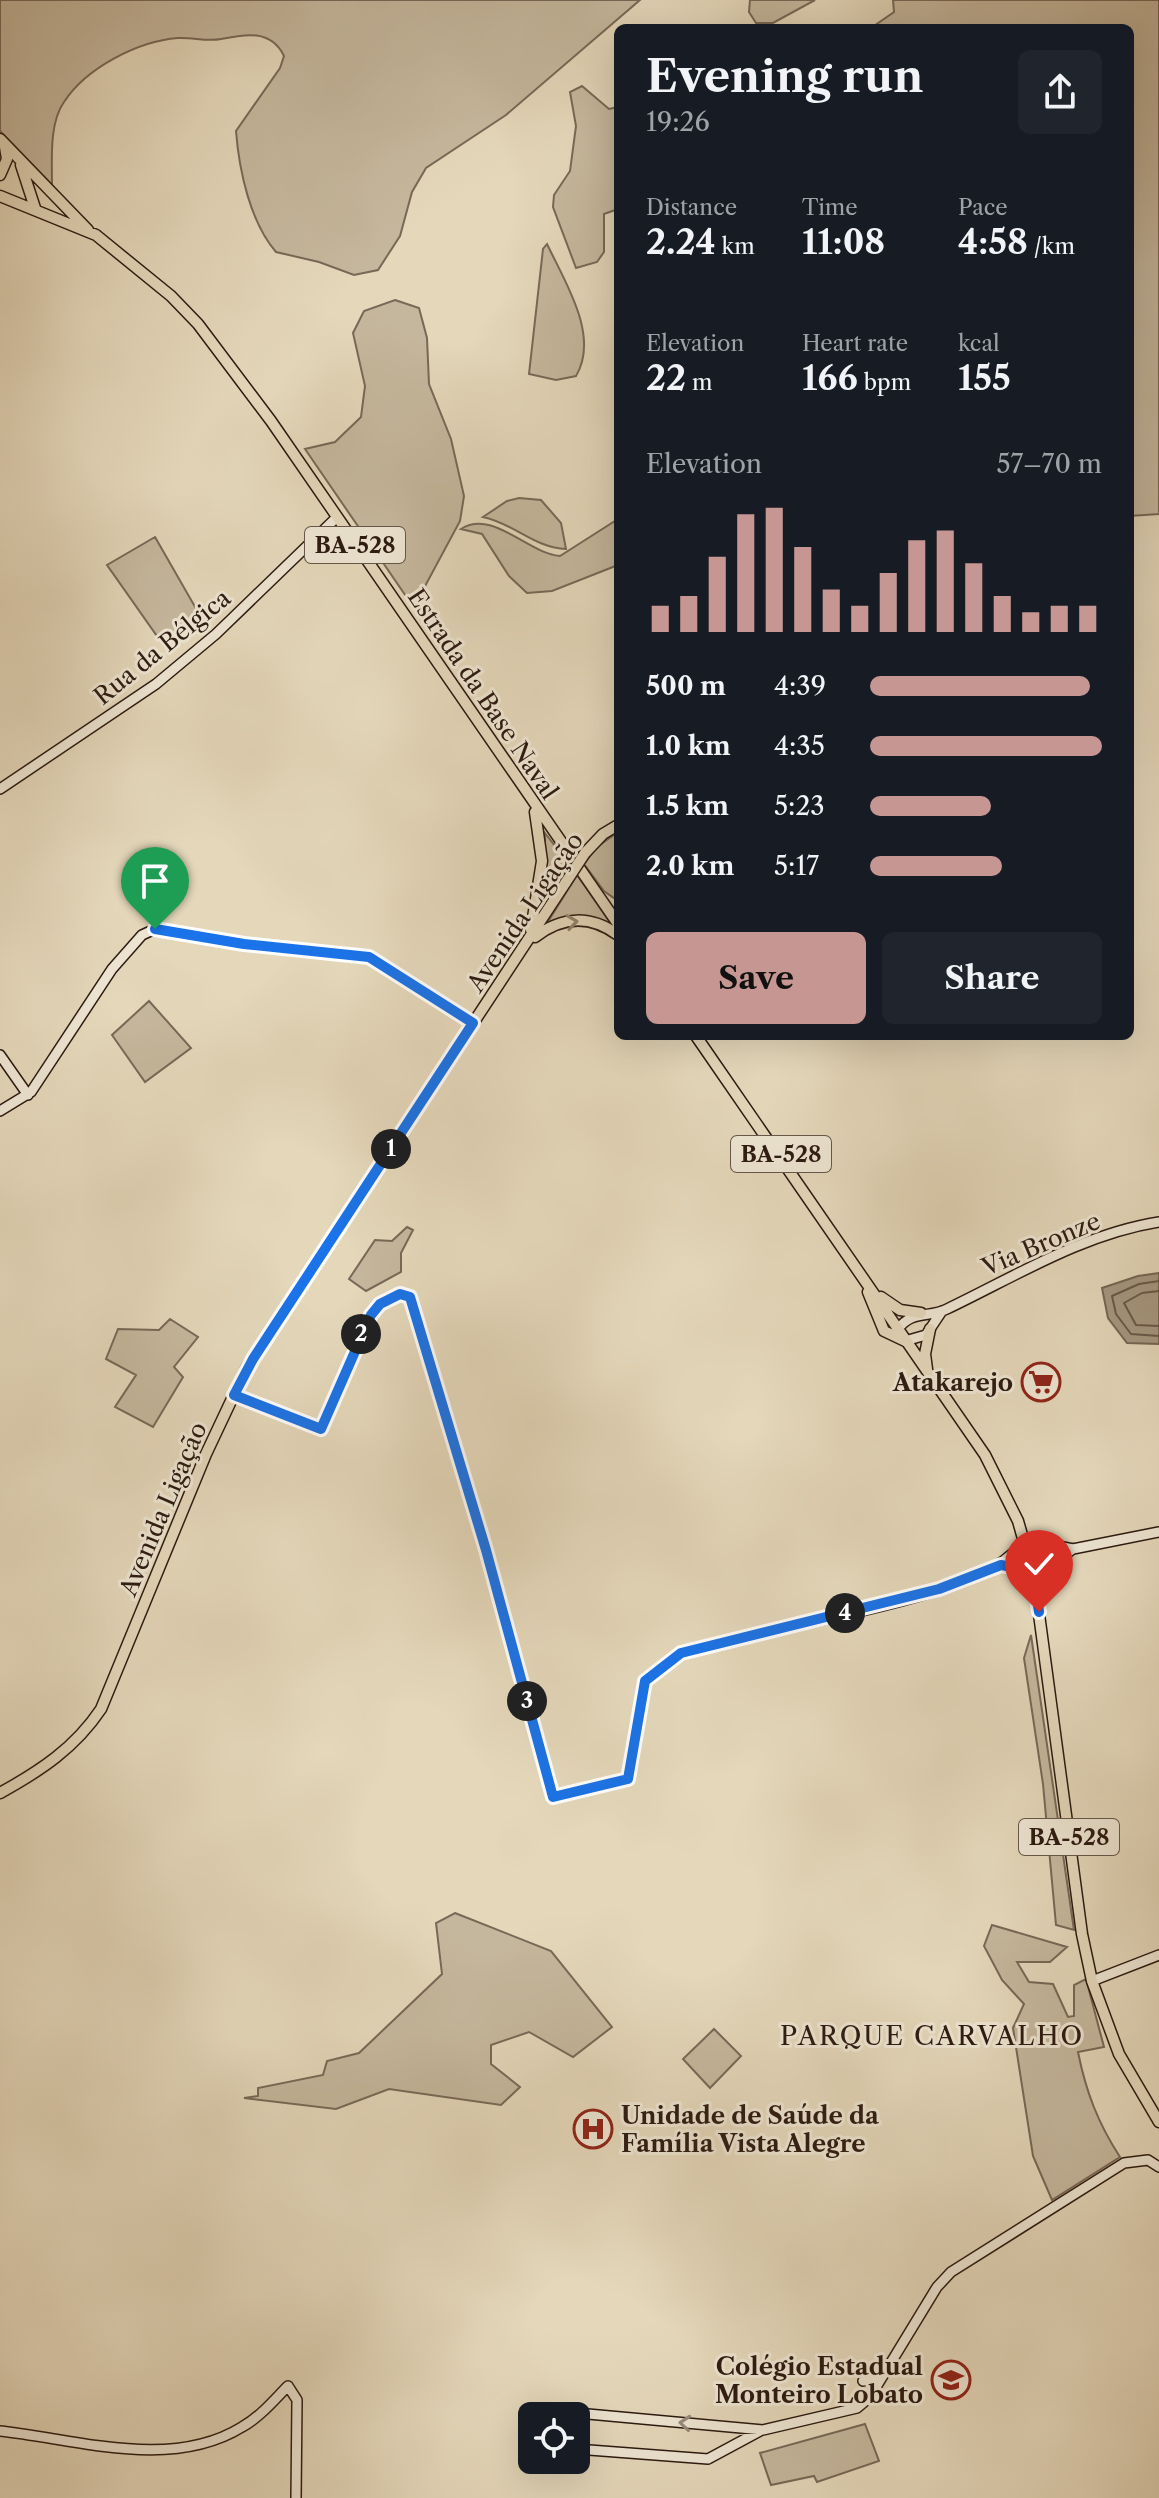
<!DOCTYPE html>
<meta charset="utf-8">
<style>
:root{--surface:#171b24;--page:#20242c;--text:#f1f3f6;--muted:#9ea1a6;--accent:#c59692}
body{margin:0;font-family:"Libre Caslon Text",serif;background:var(--page);color:var(--text);height:100vh;display:flex;flex-direction:column;font-size:30px;white-space:nowrap}
*{box-sizing:border-box;margin:0}
p{font-size:26px;color:var(--muted)}
.icon{flex:none;width:44px;height:44px;fill:none;stroke:currentColor;stroke-width:2;stroke-linecap:round;stroke-linejoin:round}
.map{position:relative;flex:1;overflow:hidden}
.side{position:absolute;left:614px;top:24px;width:520px;height:1016px;display:flex;flex-direction:column;background:var(--surface);border-radius:12px;box-shadow:0 8px 32px #0002}
.side>*{flex:none}
.fabs{position:absolute;left:518px;top:2402px;display:grid;gap:16px}
.fabs a{display:grid;place-items:center;width:72px;height:72px;border-radius:12px;background:var(--surface);box-shadow:0 8px 32px #0002;font-size:40px}
.pin{position:absolute;display:grid;place-items:center;width:68px;height:68px;color:#fff;margin:-82px -34px;border-radius:50% 50% 50% 0;rotate:-45deg;box-shadow:0 0 8px #0007}
.pin .icon{rotate:45deg}
.km{position:absolute;width:40px;height:40px;margin:-20px;border-radius:50%;background:#222;color:#fff;font-size:22px;line-height:40px;text-align:center}
.round{display:grid;place-items:center;flex:none;width:84px;height:84px;border-radius:12px;background:var(--page)}
.overview{display:flex;align-items:center;justify-content:space-between;height:136px;padding:0 32px}
h1{font-size:44px;font-weight:700;line-height:60px}
.metrics{display:grid;grid-template-columns:repeat(3,1fr);gap:12px;height:136px;padding:8px 32px}
.metrics div{display:grid;align-content:center}
.metrics b{font-size:34px;font-weight:700}
.metrics small{font-size:22px;font-weight:400}
.metrics p{font-size:22px}
.chart{height:224px;padding:16px 32px}
.chart p{display:flex;justify-content:space-between}
.chart svg{width:100%;height:144px;margin-top:8px;stroke:var(--accent);stroke-width:6}
.action{display:flex;gap:16px;margin-top:auto;padding:16px 32px}
.action a{flex:1;height:92px;border-radius:12px;background:var(--accent);color:#111;font-size:32px;font-weight:700;line-height:92px;text-align:center}
.action a+a{background:var(--page);color:var(--text)}
ul{padding:0 32px;list-style:none;font-size:26px}
li{display:grid;grid-template-columns:128px 96px 1fr;align-items:center;height:60px}
li i{height:20px;border-radius:10px;background:var(--accent)}
.map>svg:first-child{display:block}
</style>
<div class="map">
<svg width="1159" height="2498" viewBox="0 0 1159 2498">
<rect width="100%" height="100%" fill="#e4d7ba"/>
<filter id="stains"><feTurbulence type="fractalNoise" baseFrequency=".0025" numOctaves="4"/><feColorMatrix values="0 0 0 0 .2 0 0 0 0 .09 0 0 0 0 .02 0 0 0 .5 -.17"/></filter>
<radialGradient id="worn" r=".72"><stop offset=".6" stop-color="#630" stop-opacity="0"/><stop offset="1" stop-color="#630" stop-opacity=".3"/></radialGradient>
<path fill="#c5b79d" stroke="#786857" stroke-width="2" d="M 0,0 L 640,0 L 506,115 L 426,168 L 412,192 L 400,236 L 378,270 L 354,275 L 319,262 L 276,252 C 250,222 239,170 236,131 L 280,68 L 284,56 C 271,29 245,34 221,39 C 207,42 192,37 178,38 C 138,41 86,68 64,102 C 49,123 52,160 52,185 L 0,131 Z
M 750,0 L 815,0 L 773,23 L 756,23 L 749,12 Z
M 893,0 L 1159,0 L 1159,514 L 1130,516 L 1130,28 L 871,28 L 894,12 Z
M 582,86 L 609,109 L 618,107 L 618,209 L 604,214 L 604,252 L 597,262 L 576,268 L 553,207 L 554,195 L 570,171 L 576,126 L 570,92 Z
M 547,244 C 565,282 600,336 576,376 L 556,380 L 529,374 L 543,249 Z
M 395,300 L 419,308 L 427,338 L 429,384 L 451,439 L 464,496 L 460,521 L 416,603 L 412,605 L 305,449 L 335,442 L 361,417 L 365,386 L 353,333 L 364,311 Z
M 519,498 L 541,500 L 561,523 L 566,549 C 535,548 515,524 483,517 L 507,501 Z
M 618,519 L 618,565 L 552,591 L 527,593 L 509,576 L 482,534 L 461,529 C 493,509 527,553 560,556 Z
M 155,537 L 202,619 L 164,646 L 107,565 Z
M 618,832 L 618,901 L 604,891 L 584,864 L 597,847 Z
M 545,833 L 571,867 L 540,913 L 545,874 Z
M 577,875 L 614,928 L 608,924 L 546,925 Z
M 149,1001 L 191,1048 L 145,1082 L 112,1035 Z
M 407,1227 L 413,1230 L 401,1253 L 401,1272 L 366,1291 L 349,1279 L 375,1240 L 392,1241 Z
M 170,1319 L 198,1337 L 174,1367 L 183,1377 L 153,1427 L 115,1407 L 136,1375 L 106,1359 L 118,1329 L 159,1330 Z
M 1031,1635 L 1074,1930 L 1056,1925 L 1043,1784 L 1024,1658 Z
M 455,1913 L 551,1951 L 612,2027 L 573,2057 L 529,2032 L 491,2045 L 491,2064 L 520,2087 L 501,2105 L 389,2089 L 336,2109 L 244,2098 L 258,2096 L 258,2088 L 323,2075 L 327,2061 L 359,2053 L 442,1974 L 436,1923 Z
M 992,1925 L 1067,1947 L 1050,1962 L 1017,1962 L 1029,1982 L 1053,1984 L 1068,2017 L 1074,2016 L 1074,1985 L 1086,1979 L 1104,2047 L 1078,2052 C 1086,2092 1098,2123 1120,2157 L 1052,2200 L 1033,2156 L 1013,2028 L 1024,2004 L 1002,1980 L 984,1946 Z
M 714,2029 L 741,2056 L 710,2088 L 683,2059 Z
M 865,2424 L 879,2461 L 817,2482 L 814,2476 L 771,2485 L 760,2453 Z"/>
<path fill="#a59781" stroke="#756554" stroke-width="2" d="M 1159,1273 L 1159,1344 L 1127,1343 L 1108,1318 L 1102,1288 L 1138,1276 Z"/>
<g fill="none" stroke-linecap="round" stroke-linejoin="round">
<path stroke="#685849" stroke-width="2" d="M 1159,1281 L 1139,1284 L 1112,1296 L 1116,1314 L 1131,1334 L 1159,1336
M 1159,1291 L 1142,1293 L 1124,1303 L 1136,1325 L 1159,1326"/>
<g stroke="#2c1a11" stroke-width="12">
<path id="secondary" d="M 0,789 L 156,684 L 216,634 L 336,518
M 0,1055 L 28,1095
M 0,1111 L 31,1092 L 112,969 L 142,935 L 155,929 L 244,944 L 369,957 L 473,1023
M 898,1329 C 912,1310 929,1318 947,1309 C 1016,1276 1083,1234 1159,1222
M 905,1341 L 926,1335 L 942,1311
M 234,1395 L 321,1429 L 371,1315 L 380,1304 L 400,1294 L 410,1297 L 486,1550 L 553,1797 L 628,1779 L 645,1681 L 676,1655 C 745,1627 996,1602 1023,1539 L 1073,1549
M 1039,1542 L 1049,1553 L 1046,1570
M 1001,1565 L 1018,1568 L 1034,1577 L 1073,1549 L 1159,1532
M 1092,1981 L 1159,1955
M 863,2381 L 882,2377
M 552,2416 L 566,2412 L 763,2430 L 857,2408 L 870,2397 L 937,2287 L 951,2272 L 1124,2163 L 1148,2160 L 1159,2167
M 0,2431 C 76,2439 171,2471 242,2427 C 260,2417 273,2401 288,2386 L 297,2400 L 296,2498
M 576,2449 L 708,2459 L 760,2431"/>
</g>
<g stroke="#2c1a11" stroke-width="13">
<path id="primary" d="M 0,139 L 88,230
M 21,165 L 35,208
M 0,175 L 7,159 L 5,147
M 0,196 L 96,235 L 171,296 L 198,324 L 271,421 L 618,924
M 585,853 L 603,834 L 618,825
M 531,930 L 542,861 L 535,812
M 535,937 C 562,916 591,915 618,935
M 696,1036 L 985,1455 L 1018,1521 L 1034,1577 L 1082,1934 L 1092,1981 L 1119,2054 L 1159,2122
M 868,1292 L 884,1331 L 905,1341
M 881,1297 L 900,1310 L 921,1313
M 927,1369 L 925,1354 L 930,1329
M 0,1793 C 40,1771 75,1748 101,1709 L 206,1454 L 247,1367 L 566,882"/>
</g>
<use href="#secondary" stroke="#ede5d2" stroke-width="9"/>
<use href="#primary" stroke="#e4d7ba" stroke-width="10"/>
<g stroke="#2c1a11" stroke-width="13" stroke-linecap="butt">
<path id="primary-bridge" d="M 566,882 L 585,853"/>
</g>
<use href="#primary-bridge" stroke="#e4d7ba" stroke-width="10"/>
</g>
<defs><path id="oneway-chevron" d="M-2-3.5L2.5 0L-2 3.5" fill="none" stroke-width="1.6" stroke-linecap="round" stroke-linejoin="round" transform="scale(2)"/></defs>
<use stroke="#91826e" href="#oneway-chevron" transform="translate(572 922) rotate(-8)"/>
<use stroke="#968a7b" href="#oneway-chevron" transform="translate(685 2423) rotate(-175)"/>
<g fill="none" stroke-linecap="round" stroke-linejoin="round">
<g stroke="#fff" stroke-width="16">
<path id="route" d="M 155,929 L 244,944 L 369,957 L 473,1023 L 253,1359 L 234,1395 L 321,1429 L 371,1315 L 380,1304 L 400,1294 L 410,1297 L 486,1550 L 553,1797 L 628,1779 L 645,1681 L 681,1653 L 939,1589 L 1001,1565 L 1018,1568 L 1034,1577 L 1039,1612"/>
</g>
<use href="#route" stroke="#1a73e8" stroke-width="10"/>
</g>
<defs>
<g id="supermarket-ring" transform="scale(2)"><circle r="9.5" fill="#ede5d2" stroke="#8f2418" stroke-width="1.5"/><path d="M-6-5.5h2.5l.6 2H6L4.5 2H-2.5L-4.4-4H-6ZM-1.5 3.2a1.3 1.3 0 1 0 .1 0ZM3 3.2a1.3 1.3 0 1 0 .1 0Z" fill="#8f2418"/></g>
<g id="hospital-ring" transform="scale(2)"><circle r="9.5" fill="#ede5d2" stroke="#8f2418" stroke-width="1.5"/><path d="M-5-5h3v3.5h4V-5h3V5h-3V1.5h-4V5h-3Z" fill="#8f2418"/></g>
<g id="school-ring" transform="scale(2)"><circle r="9.5" fill="#ede5d2" stroke="#8f2418" stroke-width="1.5"/><path d="M0-5L7-2L0 1L-7-2ZM-4 1L0 2.5L4 1V4Q0 6-4 4Z" fill="#8f2418"/></g>
</defs>
<g fill-rule="evenodd">
<use href="#supermarket-ring" x="1041" y="1382"/>
<use href="#hospital-ring" x="593" y="2129"/>
<use href="#school-ring" x="951" y="2380"/>
</g>
<g text-anchor="middle" dominant-baseline="central" stroke-width="6" stroke-linejoin="round" paint-order="stroke">
<g fill="#ede5d2" stroke="#66574b" stroke-width="2">
<rect x="305" y="527" width="100" height="36" rx="6"/>
<rect x="731" y="1136" width="100" height="36" rx="6"/>
<rect x="1019" y="1819" width="100" height="36" rx="6"/>
</g>
<g font-size="22" font-weight="bold" fill="#2c1a11">
<text x="355" y="545">BA-528</text>
<text x="781" y="1154">BA-528</text>
<text x="1069" y="1837">BA-528</text>
</g>
<g font-size="24" fill="#2c1a11" stroke="#ede5d2">
<text transform="translate(162 647) rotate(-39)">Rua da Bélgica</text>
<text transform="translate(483 694) rotate(56)">Estrada da Base Naval</text>
<text transform="translate(525 912) rotate(-56)">Avenida Ligação</text>
<text transform="translate(1041 1244) rotate(-23)">Via Bronze</text>
<text transform="translate(163 1509) rotate(-67)">Avenida Ligação</text>
</g>
<g font-size="24" font-weight="bold" fill="#2c1a11" stroke="#ede5d2" text-anchor="end">
<text x="1013" y="1382">Atakarejo</text>
<text x="621" y="2115" text-anchor="start">Unidade de Saúde da<tspan x="621" dy="28">Família Vista Alegre</tspan></text>
<text x="923" y="2366">Colégio Estadual<tspan x="923" dy="28">Monteiro Lobato</tspan></text>
</g>
<g font-size="26" letter-spacing="2" fill="#2c1a11" stroke="#ede5d2">
<text x="932" y="2036">PARQUE CARVALHO</text>
</g>
</g>
<rect width="100%" height="100%" filter="url(#stains)"/>
<rect width="100%" height="100%" fill="url(#worn)"/>
</svg>
<div class="fabs">
<a><svg class="icon" aria-label="locate" viewBox="0 0 24 24"><circle cx="12" cy="12" r="6"/><path d="M12 2v4M12 18v4M2 12h4M18 12h4"/></svg></a>
</div>
<div class="pin" style="left:155px;top:929px;background:#1e9e55"><svg class="icon" aria-label="arrive" viewBox="0 0 24 24"><path d="M6 21V4h12l-3 4 3 4H6"/></svg></div>
<div class="pin" style="left:1039px;top:1612px;background:#d93025"><svg class="icon" aria-label="check" viewBox="0 0 24 24"><path d="M5 12l5 5 9-10"/></svg></div>
<b class="km" style="left:391px;top:1149px">1</b>
<b class="km" style="left:361px;top:1334px">2</b>
<b class="km" style="left:527px;top:1701px">3</b>
<b class="km" style="left:845px;top:1613px">4</b>
<section class="side">
<div class="overview"><div><h1>Evening run</h1><p>19:26</p></div><a class="round"><svg class="icon" aria-label="share" viewBox="0 0 24 24"><path d="M12 15V3M7 8l5-5 5 5M5 13v7h14v-7"/></svg></a></div>
<div class="metrics">
<div><p>Distance</p><b>2.24<small> km</small></b></div>
<div><p>Time</p><b>11:08</b></div>
<div><p>Pace</p><b>4:58<small> /km</small></b></div>
</div>
<div class="metrics">
<div><p>Elevation</p><b>22<small> m</small></b></div>
<div><p>Heart rate</p><b>166<small> bpm</small></b></div>
<div><p>kcal</p><b>155</b></div>
</div>
<div class="chart"><p><span>Elevation</span>57–70 m</p>
<svg viewBox="0 0 160 44" preserveAspectRatio="none"><path d="M5 44V36M15 44V33M25 44V21M35 44V8M45 44V6M55 44V18M65 44V31M75 44V36M85 44V26M95 44V16M105 44V13M115 44V23M125 44V33M135 44V38M145 44V36M155 44V36"/></svg>
</div>
<ul>
<li><b>500 m</b>4:39<i style="width:95%"></i></li>
<li><b>1.0 km</b>4:35<i style="width:100%"></i></li>
<li><b>1.5 km</b>5:23<i style="width:52%"></i></li>
<li><b>2.0 km</b>5:17<i style="width:57%"></i></li>
</ul>
<div class="action"><a>Save</a><a>Share</a></div>
</section>
</div>
